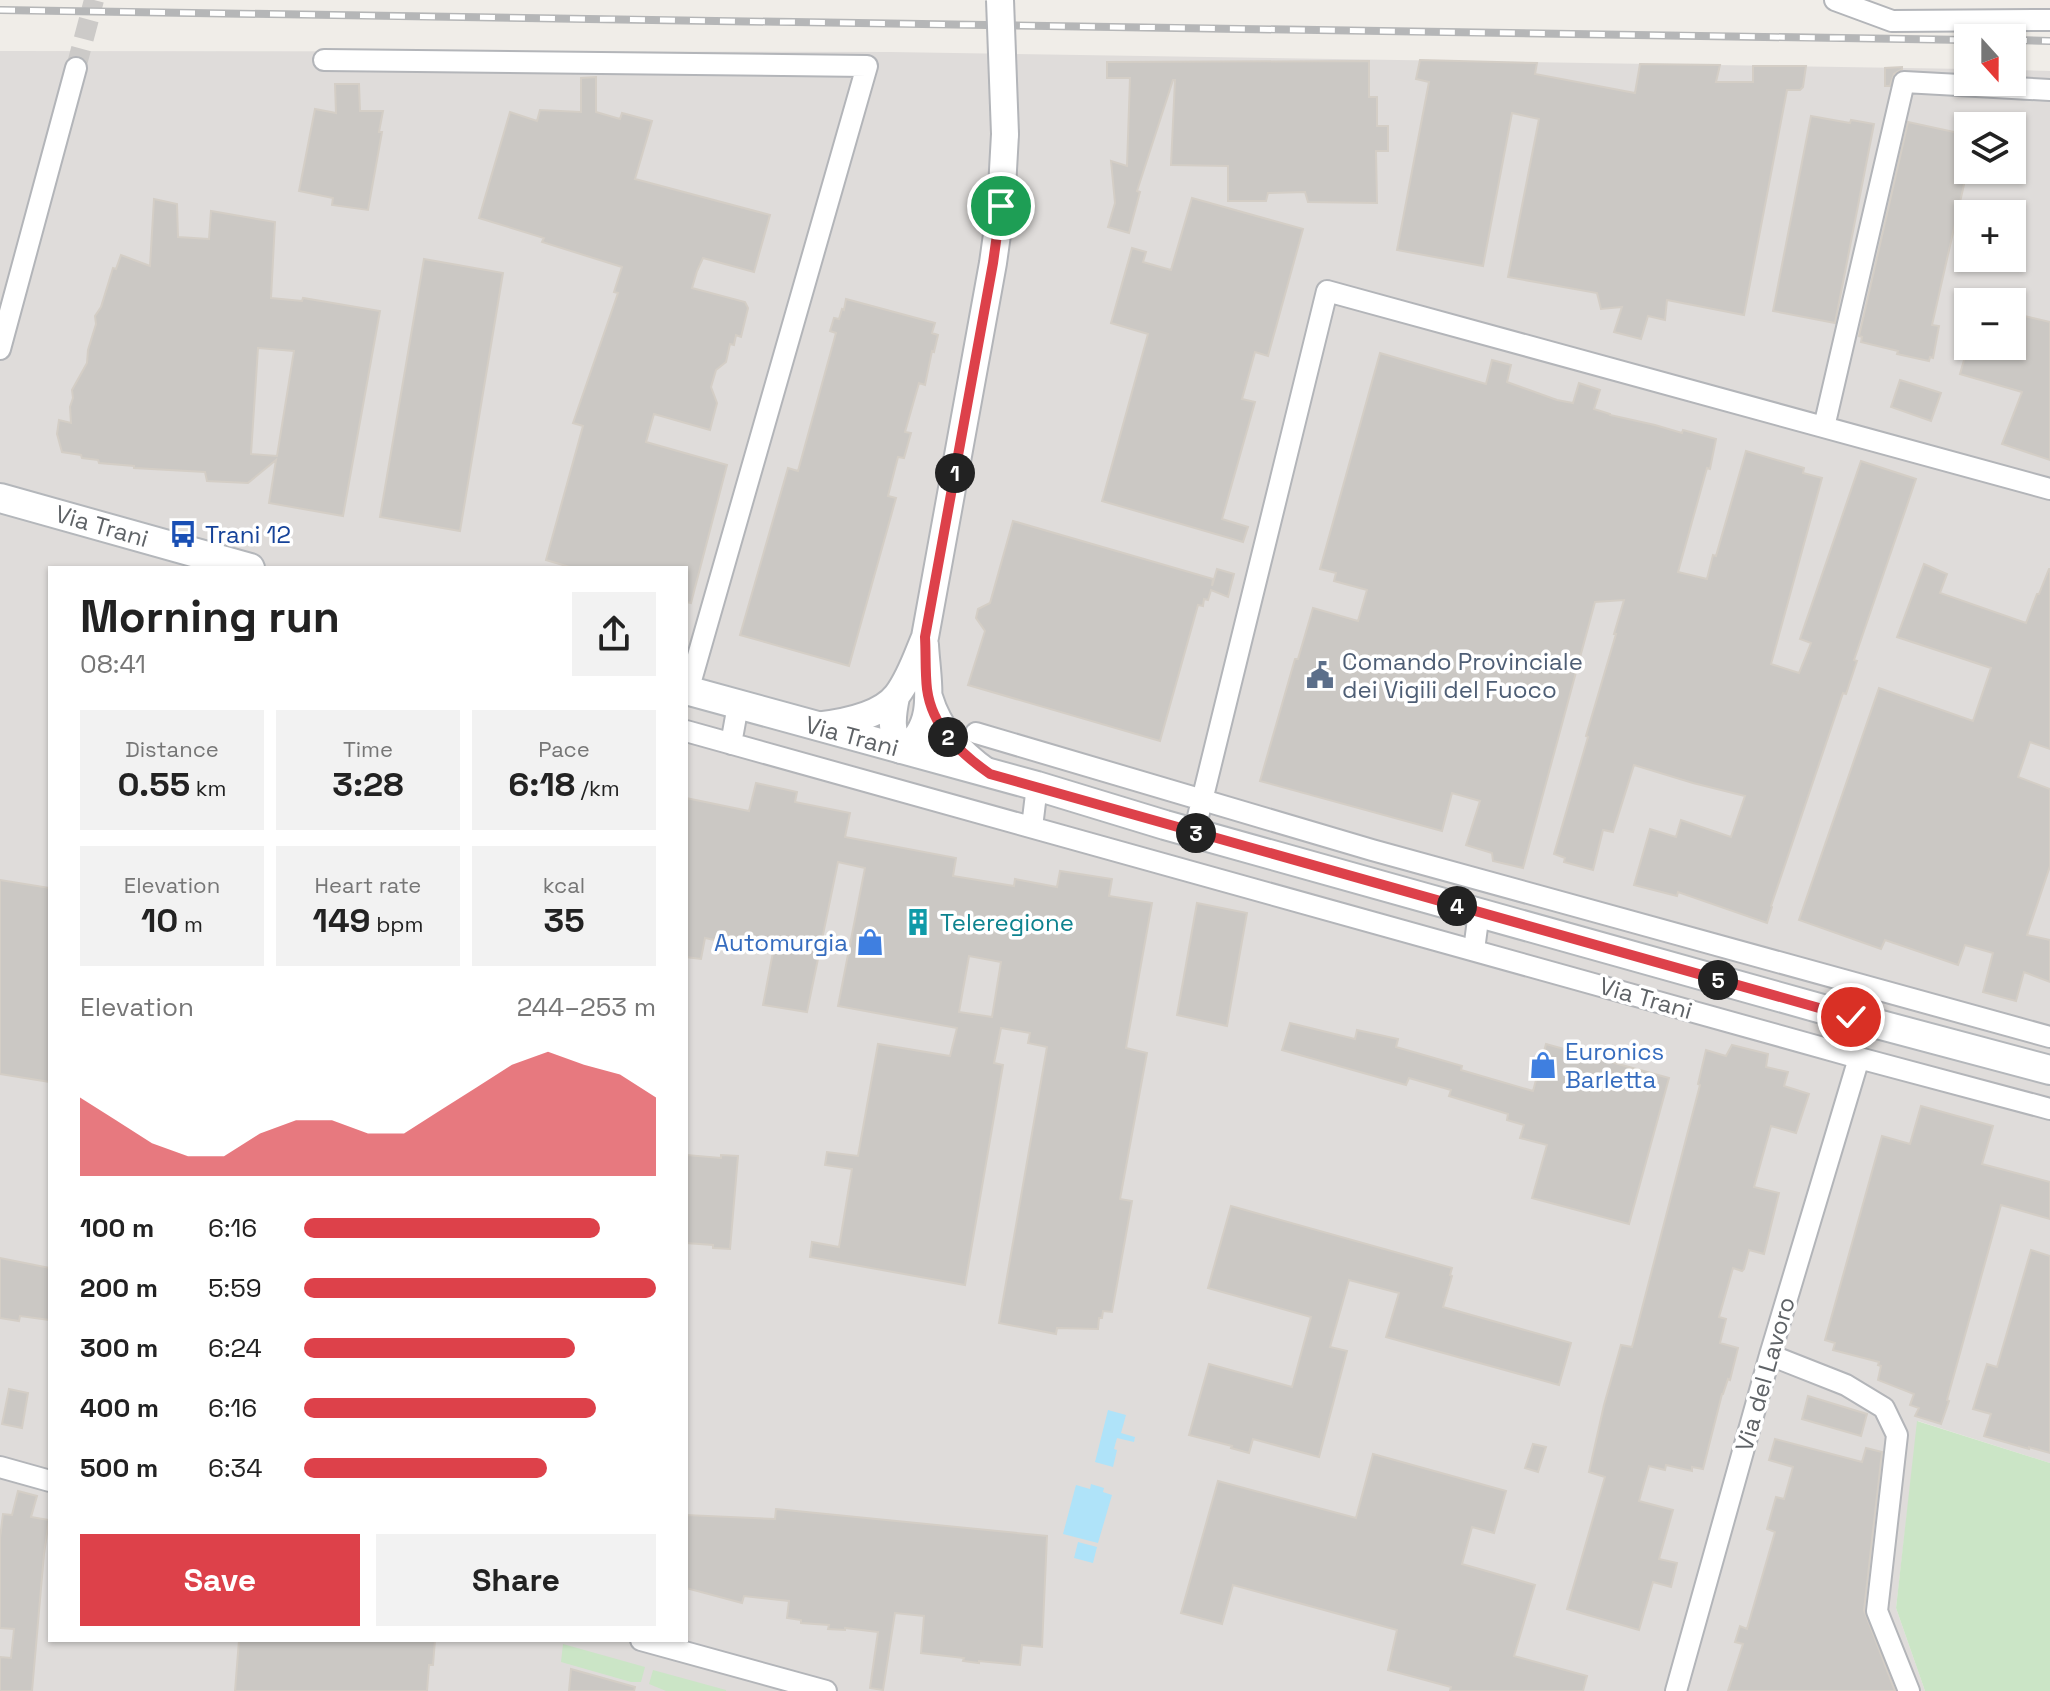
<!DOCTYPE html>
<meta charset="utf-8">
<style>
:root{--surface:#fff;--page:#f2f2f2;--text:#222;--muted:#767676;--accent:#dd414a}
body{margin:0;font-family:"Space Grotesk",sans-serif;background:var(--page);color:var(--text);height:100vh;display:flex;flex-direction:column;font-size:30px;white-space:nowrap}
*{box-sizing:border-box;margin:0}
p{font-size:26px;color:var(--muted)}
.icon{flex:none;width:44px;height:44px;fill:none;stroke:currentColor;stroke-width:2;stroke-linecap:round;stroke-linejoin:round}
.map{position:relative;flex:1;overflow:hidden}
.panel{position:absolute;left:48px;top:566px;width:640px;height:1076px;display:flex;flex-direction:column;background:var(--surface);border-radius:0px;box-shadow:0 2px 6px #0004}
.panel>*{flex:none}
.needle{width:52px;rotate:159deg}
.tools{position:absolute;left:1954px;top:24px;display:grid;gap:16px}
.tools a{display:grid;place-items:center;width:72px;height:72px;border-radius:0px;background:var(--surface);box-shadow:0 2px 6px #0004;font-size:40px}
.pin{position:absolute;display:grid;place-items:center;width:68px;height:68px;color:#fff;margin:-34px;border:4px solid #fff;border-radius:50%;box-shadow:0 2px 8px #0007}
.km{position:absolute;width:40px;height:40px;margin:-20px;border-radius:50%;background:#222;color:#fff;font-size:22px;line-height:40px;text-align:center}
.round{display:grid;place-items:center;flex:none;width:84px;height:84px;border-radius:0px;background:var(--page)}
.head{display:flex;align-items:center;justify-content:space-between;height:136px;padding:0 32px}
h1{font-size:44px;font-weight:700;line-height:60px}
.metrics{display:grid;grid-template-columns:repeat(3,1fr);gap:12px;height:136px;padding:8px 32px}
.metrics div{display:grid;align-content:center;border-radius:0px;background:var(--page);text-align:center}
.metrics b{font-size:34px;font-weight:700}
.metrics small{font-size:22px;font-weight:400}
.metrics p{font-size:22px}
.chart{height:224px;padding:16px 32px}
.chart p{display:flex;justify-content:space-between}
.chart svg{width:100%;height:144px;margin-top:8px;fill:var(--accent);opacity:.7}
.button{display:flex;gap:16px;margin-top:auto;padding:16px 32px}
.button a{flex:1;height:92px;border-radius:0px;background:var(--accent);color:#fff;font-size:32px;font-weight:700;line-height:92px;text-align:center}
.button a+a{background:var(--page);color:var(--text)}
ul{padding:0 32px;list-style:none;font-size:26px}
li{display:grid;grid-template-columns:128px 96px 1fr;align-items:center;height:60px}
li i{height:20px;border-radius:10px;background:var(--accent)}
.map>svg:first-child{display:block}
</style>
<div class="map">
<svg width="2050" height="1691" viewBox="0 0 2050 1691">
<rect width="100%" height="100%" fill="#f0ede8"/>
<path fill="#dfdcda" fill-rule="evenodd" d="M 0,51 L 890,52 L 1968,69 L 1968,82 L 2012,82 L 2012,70 L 2050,71 L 2050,1463 L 1918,1421 L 1896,1608 L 1925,1691 L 0,1691 ZM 1968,126 L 2012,126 L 2012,170 L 1968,170 ZM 1968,214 L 2012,214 L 2012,258 L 1968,258 ZM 1968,302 L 2012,302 L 2012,346 L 1968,346 ZM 50,568 L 686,568 L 686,1640 L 50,1640 Z"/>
<path fill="#cbe5c6" d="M 1917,1421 L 2050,1463 L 2050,1691 L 1925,1691 L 1896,1608 Z
M 563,1644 L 645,1667 L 641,1682 L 631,1682 L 561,1662 Z
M 653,1670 L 726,1690 L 726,1691 L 666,1691 L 649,1684 Z"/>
<path fill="#afe3f9" d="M 1108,1410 L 1126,1415 L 1121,1433 L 1135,1437 L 1134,1442 L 1117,1438 L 1114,1449 L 1117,1450 L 1113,1467 L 1095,1462 Z
M 1091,1484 L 1104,1488 L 1103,1492 L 1112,1495 L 1098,1543 L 1063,1534 L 1076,1485 L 1090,1489 Z
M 1078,1542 L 1097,1547 L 1093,1563 L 1074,1558 Z"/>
<path fill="#cbc8c4" stroke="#d4cec6" stroke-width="2" fill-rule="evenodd" d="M 1420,60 L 1537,63 L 1535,74 L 1635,93 L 1640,64 L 1720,65 L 1716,82 L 1753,82 L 1753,66 L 1806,66 L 1803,87 L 1800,90 L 1787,90 L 1744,315 L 1667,300 L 1665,320 L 1648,316 L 1641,339 L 1614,332 L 1622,307 L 1601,309 L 1597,293 L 1508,277 L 1539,119 L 1512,113 L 1483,266 L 1397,250 L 1429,82 L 1416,79 Z
M 1369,61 L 1369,97 L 1377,97 L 1377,126 L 1388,126 L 1388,151 L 1376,151 L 1377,203 L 1308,202 L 1305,192 L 1268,193 L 1266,201 L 1228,201 L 1228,166 L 1171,165 L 1175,80 L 1173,80 L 1137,191 L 1140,192 L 1129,233 L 1108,227 L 1115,203 L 1111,161 L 1127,166 L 1130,78 L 1107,78 L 1107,62 Z
M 1902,67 L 1902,69 L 1894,74 L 1890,86 L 1885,86 L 1885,68 Z
M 596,77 L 596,112 L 620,119 L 622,113 L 652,121 L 635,179 L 770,215 L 754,272 L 703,258 L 697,271 L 692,288 L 745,302 L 748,308 L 741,337 L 736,335 L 734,345 L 730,344 L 726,362 L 716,370 L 711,387 L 717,403 L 710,430 L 654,414 L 646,442 L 727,465 L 691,603 L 686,602 L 686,568 L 573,568 L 546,560 L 583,426 L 573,423 L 618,293 L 614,292 L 622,267 L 542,242 L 544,238 L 479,218 L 510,112 L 537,121 L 540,110 L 581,112 L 581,78 Z
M 335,84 L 359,84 L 360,111 L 383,111 L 379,132 L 382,132 L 368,210 L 332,205 L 333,198 L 299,191 L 315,109 L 336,113 Z
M 1811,116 L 1850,123 L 1851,120 L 1874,124 L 1835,323 L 1773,311 Z
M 1908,122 L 1968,135 L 1968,167 L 1932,325 L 1939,326 L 1933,358 L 1930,357 L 1929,361 L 1897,354 L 1898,351 L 1861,342 L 1862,337 L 1859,336 Z
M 1192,198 L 1303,229 L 1268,356 L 1255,352 L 1242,399 L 1255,402 L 1222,519 L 1248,527 L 1243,542 L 1102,501 L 1148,334 L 1111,323 L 1132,248 L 1146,252 L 1143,262 L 1171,270 Z
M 154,199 L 177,204 L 178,237 L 209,239 L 211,211 L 275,222 L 271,298 L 302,301 L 303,298 L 380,311 L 343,516 L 269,503 L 276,460 L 248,483 L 207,481 L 205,472 L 134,468 L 134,466 L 99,463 L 98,460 L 82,458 L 81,455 L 62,452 L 57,434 L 59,420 L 71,423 L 70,407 L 73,398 L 72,390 L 87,363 L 88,350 L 96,324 L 95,316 L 101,307 L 113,268 L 116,269 L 121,255 L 150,266 ZM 258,348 L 294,351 L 277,456 L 251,454 Z
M 424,259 L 503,273 L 460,531 L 380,517 Z
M 846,299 L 935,323 L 932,333 L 938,335 L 934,352 L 932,351 L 925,385 L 919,383 L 905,432 L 911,433 L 904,458 L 898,457 L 888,496 L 896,498 L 849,666 L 740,635 L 788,468 L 798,471 L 836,333 L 830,331 L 834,318 L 839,319 L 842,309 L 844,310 Z
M 2012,313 L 2050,322 L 2050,460 L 2002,444 L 2022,392 L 1960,374 L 1968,346 L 2012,346 Z
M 1380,353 L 1486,384 L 1492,360 L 1511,365 L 1507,382 L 1557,400 L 1573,403 L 1579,383 L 1600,390 L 1594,409 L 1610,414 L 1610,415 L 1655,425 L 1682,433 L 1683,430 L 1716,439 L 1710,469 L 1707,468 L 1678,572 L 1707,579 L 1713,555 L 1716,556 L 1746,451 L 1804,468 L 1803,473 L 1822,478 L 1771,664 L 1799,673 L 1811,643 L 1800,639 L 1861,461 L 1916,479 L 1854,660 L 1857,661 L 1846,694 L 1843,693 L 1771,906 L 1772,907 L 1767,923 L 1678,892 L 1677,896 L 1634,885 L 1650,829 L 1676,837 L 1681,820 L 1731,837 L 1745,796 L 1693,783 L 1634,765 L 1613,832 L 1603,830 L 1593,870 L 1564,862 L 1565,858 L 1554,854 L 1588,737 L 1586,736 L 1616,634 L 1614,634 L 1624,600 L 1595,602 L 1523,868 L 1493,861 L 1492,853 L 1466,845 L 1480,801 L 1452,793 L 1442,831 L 1260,781 L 1295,659 L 1298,659 L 1313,608 L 1358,621 L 1367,590 L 1334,581 L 1336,573 L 1320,569 Z
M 1900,380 L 1941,393 L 1931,421 L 1891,407 Z
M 1013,521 L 1213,579 L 1212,586 L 1217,569 L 1234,574 L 1228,597 L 1211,590 L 1208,600 L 1204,599 L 1203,606 L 1198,605 L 1160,741 L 968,685 L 985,631 L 976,618 L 978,609 L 990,603 Z
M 1924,564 L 1947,574 L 1940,593 L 2026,623 L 2037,594 L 2039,594 L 2049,569 L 2050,569 L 2050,749 L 2030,742 L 2018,777 L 2050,789 L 2050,866 L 2027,935 L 2050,940 L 2050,982 L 2024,972 L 2016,1001 L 1983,992 L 1993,953 L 1965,945 L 1958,965 L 1885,940 L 1881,949 L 1799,920 L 1879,688 L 1973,721 L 1991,668 L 1897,637 Z
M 756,783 L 797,792 L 795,802 L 850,813 L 845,837 L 956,858 L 953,876 L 1014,886 L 1015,879 L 1057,887 L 1060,871 L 1112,879 L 1109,896 L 1152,903 L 1126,1048 L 1147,1053 L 1120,1199 L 1132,1201 L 1112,1312 L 1103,1311 L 1102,1318 L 1099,1318 L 1098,1329 L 1057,1328 L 1056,1334 L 999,1323 L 1047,1047 L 1028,1043 L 1030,1033 L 1001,1028 L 994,1063 L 1003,1065 L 965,1285 L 810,1257 L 812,1242 L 839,1247 L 852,1169 L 825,1165 L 827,1152 L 858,1156 L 878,1044 L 950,1056 L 957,1028 L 838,1006 L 865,868 L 838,862 L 807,1012 L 763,1005 L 773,952 L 705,938 L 701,959 L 686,957 L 686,798 L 749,811 ZM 969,956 L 1001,962 L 992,1017 L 959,1012 Z
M 0,880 L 50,888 L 50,1082 L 0,1074 Z
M 1197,903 L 1247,913 L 1227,1026 L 1177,1015 Z
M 1290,1023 L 1355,1039 L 1357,1030 L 1398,1039 L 1396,1047 L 1462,1066 L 1461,1070 L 1533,1091 L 1546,1044 L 1669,1078 L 1629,1224 L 1532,1198 L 1547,1145 L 1520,1138 L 1524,1125 L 1507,1120 L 1508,1114 L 1449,1096 L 1451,1090 L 1409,1078 L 1406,1085 L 1282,1050 Z
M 1732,1045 L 1768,1054 L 1766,1067 L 1788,1072 L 1784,1086 L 1809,1094 L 1796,1133 L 1771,1126 L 1754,1187 L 1779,1193 L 1764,1254 L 1749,1250 L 1744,1269 L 1742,1271 L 1733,1268 L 1719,1317 L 1726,1319 L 1720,1343 L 1738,1348 L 1730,1380 L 1728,1379 L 1723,1394 L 1722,1394 L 1703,1469 L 1692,1467 L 1692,1471 L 1666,1465 L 1665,1470 L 1649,1466 L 1639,1501 L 1673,1510 L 1659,1559 L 1677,1563 L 1671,1587 L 1653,1582 L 1639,1630 L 1567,1609 L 1605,1477 L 1589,1472 L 1604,1405 L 1621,1345 L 1632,1347 L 1700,1085 L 1698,1084 L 1706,1050 L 1726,1056 Z
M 1921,1106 L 1993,1126 L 1982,1164 L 2050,1182 L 2050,1219 L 2001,1205 L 1947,1400 L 1949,1401 L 1941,1424 L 1915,1416 L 1919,1408 L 1910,1405 L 1914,1394 L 1878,1380 L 1881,1366 L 1878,1365 L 1879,1362 L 1833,1350 L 1835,1343 L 1825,1340 L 1882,1136 L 1910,1144 Z
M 686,1155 L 721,1158 L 721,1155 L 738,1156 L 730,1249 L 713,1248 L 713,1245 L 686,1243 Z
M 1231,1206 L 1452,1268 L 1450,1275 L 1452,1276 L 1443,1307 L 1571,1343 L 1559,1385 L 1386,1337 L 1399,1293 L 1349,1280 L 1330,1347 L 1347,1351 L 1319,1457 L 1253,1439 L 1249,1453 L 1231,1448 L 1232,1446 L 1189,1435 L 1209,1364 L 1292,1387 L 1311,1317 L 1208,1288 Z
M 2031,1250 L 2050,1256 L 2050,1453 L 2029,1447 L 2029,1449 L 1984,1436 L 1991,1414 L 1973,1409 L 1987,1364 L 1997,1367 Z
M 0,1258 L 50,1268 L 50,1320 L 20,1316 L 19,1321 L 0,1318 Z
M 9,1389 L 28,1393 L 22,1428 L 2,1424 Z
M 1808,1396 L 1867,1414 L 1861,1436 L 1802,1419 Z
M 1775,1439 L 1862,1462 L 1866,1448 L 1882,1452 L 1864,1610 L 1895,1691 L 1728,1691 L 1743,1644 L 1735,1642 L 1740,1626 L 1747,1629 L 1775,1532 L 1767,1529 L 1776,1497 L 1784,1499 L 1793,1467 L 1769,1460 Z
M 1533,1444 L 1546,1447 L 1538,1472 L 1525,1468 Z
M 1373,1454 L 1506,1491 L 1494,1533 L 1472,1527 L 1462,1564 L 1535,1585 L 1514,1656 L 1587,1676 L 1583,1691 L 1450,1691 L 1451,1687 L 1388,1670 L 1397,1630 L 1233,1585 L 1222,1624 L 1181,1613 L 1218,1481 L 1356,1518 Z
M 18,1491 L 37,1496 L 31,1517 L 49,1520 L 44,1554 L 32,1691 L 0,1691 L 0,1657 L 11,1658 L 14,1629 L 0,1628 L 0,1538 L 3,1514 L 12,1515 Z
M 776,1509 L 1047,1536 L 1042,1647 L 1022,1645 L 1020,1665 L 979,1661 L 979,1663 L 963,1661 L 964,1658 L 921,1653 L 924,1616 L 895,1613 L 883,1690 L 870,1688 L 878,1632 L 845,1628 L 845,1630 L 828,1629 L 829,1625 L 801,1623 L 801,1620 L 787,1618 L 789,1601 L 744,1596 L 742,1603 L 686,1588 L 686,1515 L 775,1519 Z
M 239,1640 L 435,1640 L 433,1665 L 429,1665 L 427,1691 L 235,1691 Z
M 571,1669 L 635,1687 L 634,1691 L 569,1691 Z"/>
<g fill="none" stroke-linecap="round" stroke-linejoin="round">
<path stroke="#cccac8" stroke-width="20" stroke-dasharray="20 10" stroke-linecap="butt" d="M 76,68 L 94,0"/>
<g stroke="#b3b5b9" stroke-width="24">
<path id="minor" d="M 1835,0 L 1892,21 L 2050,20
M 324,60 L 867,66 L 688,691
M 0,349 L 76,68
M 1824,427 L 1904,82 L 2050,90
M 686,731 L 1859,1058 L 2050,1109
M 976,733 L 1372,850 L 2050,1037
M 731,744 L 738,705
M 1032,827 L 1037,786
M 1194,833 L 1327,291 L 2050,489
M 1474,950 L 1479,912
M 1770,1355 L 1846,1385 L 1884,1408 L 1897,1435 L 1877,1611 L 1909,1691
M 0,1467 L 50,1481
M 641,1640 L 826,1691
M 1676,1691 L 1770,1355 L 1859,1058"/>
</g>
<g stroke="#b3b5b9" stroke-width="30">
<path id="tertiary" d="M 896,697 C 892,716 890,733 901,750 C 939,729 927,681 925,645
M 929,697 C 939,730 959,752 987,772
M 816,726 C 842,723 880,717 897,695 C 910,678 917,656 925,637 L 993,263 L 1001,206 L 1005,134"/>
</g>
<g stroke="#b4b7bb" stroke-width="32">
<path id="secondary" d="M 0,498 L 250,568
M 686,690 L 1037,786 L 1165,825 L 1851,1017 L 2050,1070"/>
</g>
<use href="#minor" stroke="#fff" stroke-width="20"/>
<use href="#tertiary" stroke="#fff" stroke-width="26"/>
<use href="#secondary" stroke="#fff" stroke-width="28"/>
<g stroke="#b5b6b7" stroke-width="8">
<path id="rail" d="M 0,10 L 1968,40
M 2012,40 L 2050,41"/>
</g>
<use href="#rail" stroke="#fff" stroke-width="5" stroke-dasharray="15" stroke-linecap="butt"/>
<g stroke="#b3b5b9" stroke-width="30" stroke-linecap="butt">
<path id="tertiary-bridge" d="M 1000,0 L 1005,134"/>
</g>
<use href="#tertiary-bridge" stroke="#fff" stroke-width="26"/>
</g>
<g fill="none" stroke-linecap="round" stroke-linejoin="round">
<g stroke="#fff" stroke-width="16">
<path id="route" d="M 1001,206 L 993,263 L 925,637 C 926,654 925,672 927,689 C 932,727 960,753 990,774 L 1851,1017"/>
</g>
<use href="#route" stroke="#dd414a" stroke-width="10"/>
</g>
<defs>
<g id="bus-bare" transform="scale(2.16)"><path d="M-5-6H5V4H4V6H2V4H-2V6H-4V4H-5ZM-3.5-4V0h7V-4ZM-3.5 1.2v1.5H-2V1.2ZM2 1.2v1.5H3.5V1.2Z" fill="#1a4fb4" stroke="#fff" stroke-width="2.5" paint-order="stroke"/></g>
<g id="civic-bare" transform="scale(2.16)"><path d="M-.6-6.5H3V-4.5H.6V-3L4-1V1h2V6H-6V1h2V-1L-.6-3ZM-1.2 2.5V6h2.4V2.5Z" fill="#5c6f8a" stroke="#fff" stroke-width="2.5" paint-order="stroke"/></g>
<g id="building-bare" transform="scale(2.16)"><path d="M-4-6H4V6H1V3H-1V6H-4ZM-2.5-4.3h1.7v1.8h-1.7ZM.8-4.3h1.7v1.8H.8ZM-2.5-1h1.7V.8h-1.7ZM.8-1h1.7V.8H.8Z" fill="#0f9aa8" stroke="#fff" stroke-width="2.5" paint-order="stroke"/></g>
<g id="shop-bare" transform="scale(2.16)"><path d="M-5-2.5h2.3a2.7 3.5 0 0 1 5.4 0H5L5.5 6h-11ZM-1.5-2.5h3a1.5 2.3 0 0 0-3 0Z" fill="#3f7fe0" stroke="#fff" stroke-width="2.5" paint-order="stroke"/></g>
</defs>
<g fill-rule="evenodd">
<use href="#bus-bare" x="183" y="534"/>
<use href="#civic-bare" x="1320" y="675"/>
<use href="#building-bare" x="918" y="922"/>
<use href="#shop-bare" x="870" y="942"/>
<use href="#shop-bare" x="1543" y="1065"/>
</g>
<g text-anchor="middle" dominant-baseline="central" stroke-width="7" stroke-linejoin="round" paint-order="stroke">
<g font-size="24" fill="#5f6367" stroke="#fff">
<text transform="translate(102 526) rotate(16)">Via Trani</text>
<text transform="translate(852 736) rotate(15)">Via Trani</text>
<text transform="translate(1646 998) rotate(16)">Via Trani</text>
<text transform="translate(1765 1374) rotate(-74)">Via del Lavoro</text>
</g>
<g font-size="24" fill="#164399" stroke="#fff" text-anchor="start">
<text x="205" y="534">Trani 12</text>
</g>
<g font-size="24" fill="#4e5e75" stroke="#fff" text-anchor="start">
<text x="1342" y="661">Comando Provinciale<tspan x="1342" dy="28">dei Vigili del Fuoco</tspan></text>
</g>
<g font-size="24" fill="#0d838f" stroke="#fff" text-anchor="start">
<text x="940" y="922">Teleregione</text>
</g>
<g font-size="24" fill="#366cbe" stroke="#fff" text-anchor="end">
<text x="848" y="942">Automurgia</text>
<text x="1565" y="1051" text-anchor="start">Euronics<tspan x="1565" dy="28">Barletta</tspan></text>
</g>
</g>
</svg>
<div class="tools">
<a><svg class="needle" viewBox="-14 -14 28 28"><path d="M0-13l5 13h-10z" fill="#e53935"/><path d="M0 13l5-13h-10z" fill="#767676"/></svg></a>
<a><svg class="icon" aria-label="layers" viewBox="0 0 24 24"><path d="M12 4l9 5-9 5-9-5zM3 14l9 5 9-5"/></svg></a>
<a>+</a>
<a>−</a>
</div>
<div class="pin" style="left:1001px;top:206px;background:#1e9e55"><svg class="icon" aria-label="arrive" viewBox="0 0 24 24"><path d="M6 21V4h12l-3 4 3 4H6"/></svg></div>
<div class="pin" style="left:1851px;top:1017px;background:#d93025"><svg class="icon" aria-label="check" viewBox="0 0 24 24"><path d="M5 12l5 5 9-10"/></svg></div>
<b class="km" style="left:955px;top:473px">1</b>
<b class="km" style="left:948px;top:737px">2</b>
<b class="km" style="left:1196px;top:833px">3</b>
<b class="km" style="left:1457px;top:906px">4</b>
<b class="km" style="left:1718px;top:980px">5</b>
<section class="panel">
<div class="head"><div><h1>Morning run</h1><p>08:41</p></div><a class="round"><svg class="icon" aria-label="share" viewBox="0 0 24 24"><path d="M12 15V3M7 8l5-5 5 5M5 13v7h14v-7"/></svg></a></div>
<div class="metrics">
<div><p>Distance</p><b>0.55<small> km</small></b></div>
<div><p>Time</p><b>3:28</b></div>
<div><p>Pace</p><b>6:18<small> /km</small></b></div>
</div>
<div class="metrics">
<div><p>Elevation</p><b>10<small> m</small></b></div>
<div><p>Heart rate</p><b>149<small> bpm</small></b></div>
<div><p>kcal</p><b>35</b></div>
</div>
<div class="chart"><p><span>Elevation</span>244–253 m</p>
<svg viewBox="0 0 160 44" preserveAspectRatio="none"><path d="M0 44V20L10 27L20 34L30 38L40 38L50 31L60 27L70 27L80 31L90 31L100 24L110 17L120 10L130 6L140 10L150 13L160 20V44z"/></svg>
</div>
<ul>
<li><b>100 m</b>6:16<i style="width:84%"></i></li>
<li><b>200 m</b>5:59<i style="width:100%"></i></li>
<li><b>300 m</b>6:24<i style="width:77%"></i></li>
<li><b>400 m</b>6:16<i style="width:83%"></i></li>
<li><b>500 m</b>6:34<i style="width:69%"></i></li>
</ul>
<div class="button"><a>Save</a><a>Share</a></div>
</section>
</div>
